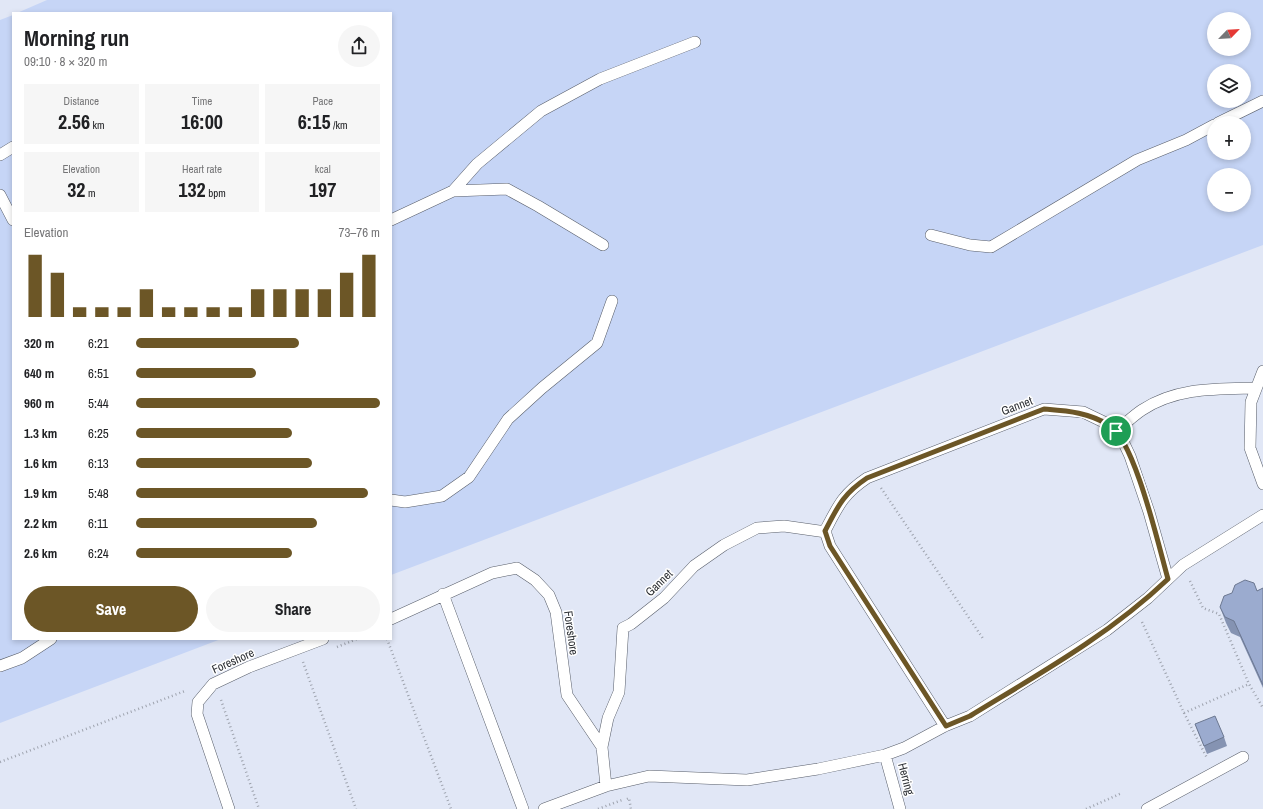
<!DOCTYPE html>
<meta charset="utf-8">
<style>
:root{--surface:#fff;--page:#f6f6f6;--text:#202124;--muted:#757577;--accent:#6c5626}
body{margin:0;font-family:"Archivo Narrow",sans-serif;background:var(--page);color:var(--text);height:100vh;display:flex;flex-direction:column;font-size:15px;white-space:nowrap}
*{box-sizing:border-box;margin:0}
p{font-size:13px;color:var(--muted)}
.icon{flex:none;width:22px;height:22px;fill:none;stroke:currentColor;stroke-width:2;stroke-linecap:round;stroke-linejoin:round}
.map{position:relative;flex:1;overflow:hidden}
.drawer{position:absolute;left:12px;top:12px;width:380px;height:628px;display:flex;flex-direction:column;background:var(--surface);border-radius:0px;box-shadow:0 2px 6px #0003}
.drawer>*{flex:none}
.needle{width:26px;rotate:65deg}
.tools{position:absolute;left:1207px;top:12px;display:grid;gap:8px}
.tools a{display:grid;place-items:center;width:44px;height:44px;border-radius:50%;background:var(--surface);box-shadow:0 2px 6px #0003;font-size:20px}
.pin{position:absolute;display:grid;place-items:center;width:34px;height:34px;color:#fff;margin:-17px;border:2px solid #fff;border-radius:50%;box-shadow:0 1px 4px #0007}
.round{display:grid;place-items:center;flex:none;width:42px;height:42px;border-radius:21px;background:var(--page)}
.overview{display:flex;align-items:center;justify-content:space-between;height:68px;padding:0 12px}
h1{font-size:22px;font-weight:700;line-height:30px}
.metrics{display:grid;grid-template-columns:repeat(3,1fr);gap:6px;height:68px;padding:4px 12px}
.metrics div{display:grid;align-content:center;border-radius:0px;background:var(--page);text-align:center}
.metrics b{font-size:20px;font-weight:700}
.metrics small{font-size:11px;font-weight:400}
.metrics p{font-size:11px}
.chart{height:112px;padding:8px 12px}
.chart p{display:flex;justify-content:space-between}
.chart svg{width:100%;height:72px;margin-top:4px;stroke:var(--accent);stroke-width:6}
.primary-button{display:flex;gap:8px;margin-top:auto;padding:8px 12px}
.primary-button a{flex:1;height:46px;border-radius:24px;background:var(--accent);color:#fff;font-size:16px;font-weight:700;line-height:46px;text-align:center}
.primary-button a+a{background:var(--page);color:var(--text)}
ul{padding:0 12px;list-style:none;font-size:13px}
li{display:grid;grid-template-columns:64px 48px 1fr;align-items:center;height:30px}
li i{height:10px;border-radius:5px;background:var(--accent)}
.map>svg:first-child{display:block}
</style>
<div class="map">
<svg width="1263" height="809" viewBox="0 0 1263 809">
<rect width="100%" height="100%" fill="#e1e7f6"/>
<path fill="#c6d5f6" fill-rule="evenodd" d="M 47,0 L 1263,0 L 1263,245 L 391,575 L 391,13 L 17,13 ZM 1214,19 L 1244,19 L 1244,49 L 1214,49 ZM 1214,71 L 1244,71 L 1244,101 L 1214,101 ZM 1214,123 L 1244,123 L 1244,153 L 1214,153 ZM 1214,175 L 1244,175 L 1244,205 L 1214,205 Z
M 13,15 L 13,639 L 221,639 L 0,723 L 0,20 Z"/>
<g fill="none" stroke-linecap="round" stroke-linejoin="round">
<g stroke="#585e6a" stroke-width="12">
<path id="service" d="M 1218,123 L 1263,101
M 0,155 L 13,147
M 453,191 L 507,189 L 538,206 L 603,245
M 0,195 L 13,220
M 391,220 L 453,191 L 477,164 L 541,111 L 600,79 L 695,42
M 931,235 L 970,245 L 991,247 L 1137,160 L 1186,140 L 1214,125
M 1263,371 L 1251,402 L 1250,448 L 1263,484
M 1116,431 C 1125,424 1133,416 1142,410 C 1177,387 1217,389 1256,388
M 391,500 L 405,502 L 442,496 L 469,477 L 508,419 L 542,388 L 597,343 L 612,301
M 443,594 L 523,809
M 391,619 L 492,573 L 517,568 L 535,580 L 549,595 L 556,612 L 567,695 L 602,747
M 0,666 L 22,658 L 51,639
M 945,726 L 830,546 L 825,531 C 838,506 843,494 867,478 L 1044,409 L 1083,412 L 1110,425 L 1121,437 L 1130,456 L 1149,512 L 1168,579
M 885,755 L 900,809
M 606,786 L 602,747 L 608,718 L 619,692 L 623,628 L 631,624 L 664,598 L 694,566 L 724,545 L 757,528 L 784,526 L 826,532
M 229,809 L 197,714 L 198,702 L 213,684 L 249,667 L 323,639
M 544,809 L 606,786 L 649,776 L 747,780 L 818,769 L 885,755 L 904,748 L 945,726 L 970,716 L 1107,630 L 1148,598 L 1183,565 L 1263,515
M 1147,809 L 1243,757"/>
</g>
<path stroke="#9ea3ae" stroke-width="2.5" stroke-dasharray="1 3" stroke-linecap="butt" d="M 881,488 L 984,640
M 1190,581 L 1203,608 L 1219,614 L 1249,684 L 1263,708
M 1142,622 L 1184,713 L 1207,758
M 387,639 L 451,809
M 337,647 L 357,639
M 303,662 L 356,809
M 221,700 L 259,809
M 1184,713 L 1249,684
M 0,762 L 185,691
M 627,799 L 629,798 L 631,809
M 598,809 L 622,800
M 1086,809 L 1122,793"/>
<use href="#service" stroke="#fff" stroke-width="11"/>
</g>
<path fill="#8593b2" d="M 1263,588 L 1263,688 L 1240,637 L 1231,633 L 1226,623 L 1220,607 Z
M 1195,724 L 1224,737 L 1227,746 L 1207,754 Z"/>
<path fill="#9babcf" stroke="#6c7891" d="M 1245,580 L 1254,583 L 1257,591 L 1263,588 L 1263,685 L 1234,621 L 1225,617 L 1220,607 L 1224,596 L 1232,593 L 1235,585 Z
M 1215,716 L 1224,737 L 1204,746 L 1195,724 Z"/>
<g fill="none" stroke-linecap="round" stroke-linejoin="round">
<g stroke="#fff" stroke-width="8">
<path id="route" d="M 1044,409 C 1068,411 1087,412 1109,425 C 1135,440 1159,548 1168,579 C 1109,635 1039,674 970,716 L 946,726 L 830,546 L 825,531 C 838,506 843,494 867,478 Z"/>
</g>
<use href="#route" stroke="#6c5626" stroke-width="5"/>
</g>
<g text-anchor="middle" dominant-baseline="central" stroke-width="3" stroke-linejoin="round" paint-order="stroke">
<g font-size="12" fill="#2d3035" stroke="#fff">
<text transform="translate(1017 406) rotate(-21)">Gannet</text>
<text transform="translate(659 583) rotate(-44)">Gannet</text>
<text transform="translate(571 633) rotate(82)">Foreshore</text>
<text transform="translate(233 661) rotate(-24)">Foreshore</text>
<text transform="translate(906 779) rotate(75)">Herring</text>
</g>
</g>
</svg>
<div class="tools">
<a><svg class="needle" viewBox="-14 -14 28 28"><path d="M0-13l5 13h-10z" fill="#e53935"/><path d="M0 13l5-13h-10z" fill="#757577"/></svg></a>
<a><svg class="icon" aria-label="layers" viewBox="0 0 24 24"><path d="M12 4l9 5-9 5-9-5zM3 14l9 5 9-5"/></svg></a>
<a>+</a>
<a>−</a>
</div>
<div class="pin" style="left:1116px;top:431px;background:#1e9e55"><svg class="icon" aria-label="arrive" viewBox="0 0 24 24"><path d="M6 21V4h12l-3 4 3 4H6"/></svg></div>
<section class="drawer">
<div class="overview"><div><h1>Morning run</h1><p>09:10 · 8 × 320 m</p></div><a class="round"><svg class="icon" aria-label="share" viewBox="0 0 24 24"><path d="M12 15V3M7 8l5-5 5 5M5 13v7h14v-7"/></svg></a></div>
<div class="metrics">
<div><p>Distance</p><b>2.56<small> km</small></b></div>
<div><p>Time</p><b>16:00</b></div>
<div><p>Pace</p><b>6:15<small> /km</small></b></div>
</div>
<div class="metrics">
<div><p>Elevation</p><b>32<small> m</small></b></div>
<div><p>Heart rate</p><b>132<small> bpm</small></b></div>
<div><p>kcal</p><b>197</b></div>
</div>
<div class="chart"><p><span>Elevation</span>73–76 m</p>
<svg viewBox="0 0 160 44" preserveAspectRatio="none"><path d="M5 44V6M15 44V17M25 44V38M35 44V38M45 44V38M55 44V27M65 44V38M75 44V38M85 44V38M95 44V38M105 44V27M115 44V27M125 44V27M135 44V27M145 44V17M155 44V6"/></svg>
</div>
<ul>
<li><b>320 m</b>6:21<i style="width:67%"></i></li>
<li><b>640 m</b>6:51<i style="width:49%"></i></li>
<li><b>960 m</b>5:44<i style="width:100%"></i></li>
<li><b>1.3 km</b>6:25<i style="width:64%"></i></li>
<li><b>1.6 km</b>6:13<i style="width:72%"></i></li>
<li><b>1.9 km</b>5:48<i style="width:95%"></i></li>
<li><b>2.2 km</b>6:11<i style="width:74%"></i></li>
<li><b>2.6 km</b>6:24<i style="width:64%"></i></li>
</ul>
<div class="primary-button"><a>Save</a><a>Share</a></div>
</section>
</div>
